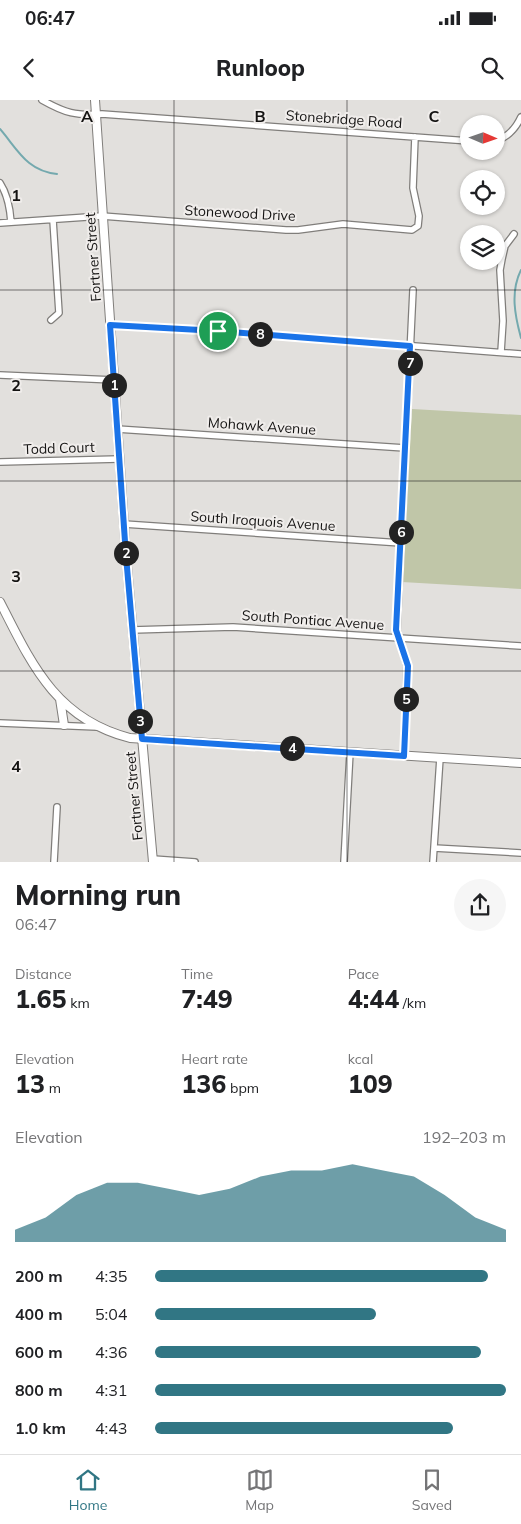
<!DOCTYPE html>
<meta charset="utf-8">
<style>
:root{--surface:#fff;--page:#f6f6f6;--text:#202124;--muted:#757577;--line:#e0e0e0;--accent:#317684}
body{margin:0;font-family:Mulish,sans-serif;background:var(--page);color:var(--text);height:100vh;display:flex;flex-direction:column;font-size:19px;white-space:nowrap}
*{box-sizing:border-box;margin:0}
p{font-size:16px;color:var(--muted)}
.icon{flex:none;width:28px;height:28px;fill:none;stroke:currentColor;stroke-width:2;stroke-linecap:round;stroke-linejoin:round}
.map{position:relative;height:762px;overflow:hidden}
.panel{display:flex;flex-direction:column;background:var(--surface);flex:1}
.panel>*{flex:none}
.needle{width:32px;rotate:92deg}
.tools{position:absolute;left:460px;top:15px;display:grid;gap:10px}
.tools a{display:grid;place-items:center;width:45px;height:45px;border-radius:50%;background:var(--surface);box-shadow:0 1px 4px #0004;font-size:25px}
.pin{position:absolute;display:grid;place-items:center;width:42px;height:42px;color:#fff;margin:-21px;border:2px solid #fff;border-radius:50%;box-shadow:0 1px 5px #0007}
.km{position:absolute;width:25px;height:25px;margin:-12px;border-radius:50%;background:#222;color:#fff;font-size:14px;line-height:25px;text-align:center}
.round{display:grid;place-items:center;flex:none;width:52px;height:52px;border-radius:26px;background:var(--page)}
.overview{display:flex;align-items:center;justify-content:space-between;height:85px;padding:0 15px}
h1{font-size:28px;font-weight:800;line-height:38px}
.stats{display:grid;grid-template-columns:repeat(3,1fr);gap:8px;height:85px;padding:5px 15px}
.stats div{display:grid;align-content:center}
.stats b{font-size:25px;font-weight:800}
.stats small{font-size:14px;font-weight:400}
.stats p{font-size:14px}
.chart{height:140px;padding:10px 15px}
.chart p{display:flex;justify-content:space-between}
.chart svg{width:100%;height:90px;margin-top:5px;fill:var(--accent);opacity:.7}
ul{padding:0 15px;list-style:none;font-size:16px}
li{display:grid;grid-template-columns:80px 60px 1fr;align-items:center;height:38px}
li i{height:12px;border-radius:6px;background:var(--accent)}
.status{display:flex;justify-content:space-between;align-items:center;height:35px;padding:0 25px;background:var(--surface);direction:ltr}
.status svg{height:14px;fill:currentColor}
header{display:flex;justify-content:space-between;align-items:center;height:65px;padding:0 15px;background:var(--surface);font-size:22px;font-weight:800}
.tabs{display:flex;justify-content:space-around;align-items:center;height:70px;border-top:1px solid var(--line);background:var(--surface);font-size:14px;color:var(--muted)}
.tabs a{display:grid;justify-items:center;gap:2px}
.tabs .current{color:var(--accent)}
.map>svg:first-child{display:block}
</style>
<div class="status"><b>06:47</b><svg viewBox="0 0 49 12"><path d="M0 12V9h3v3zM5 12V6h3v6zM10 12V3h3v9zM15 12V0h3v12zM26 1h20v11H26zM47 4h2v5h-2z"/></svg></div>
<header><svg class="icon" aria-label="back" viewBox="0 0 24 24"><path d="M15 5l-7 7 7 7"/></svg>Runloop<svg class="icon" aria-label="search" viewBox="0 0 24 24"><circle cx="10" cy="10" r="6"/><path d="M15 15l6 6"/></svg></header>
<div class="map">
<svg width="521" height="762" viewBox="0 0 521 762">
<rect width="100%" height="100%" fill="#e2e0dd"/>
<path fill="#c0c6a8" d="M 412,309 L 521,315 L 521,489 L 402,482 Z"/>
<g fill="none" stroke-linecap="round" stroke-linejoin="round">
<path stroke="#74a9ae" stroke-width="2" d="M 0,29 C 18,50 27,71 57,74
M 521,170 C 510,192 515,216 521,238"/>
<g stroke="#807e7b" stroke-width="8">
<path id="street" d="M 42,0 C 65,13 76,16 102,14 L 469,41
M 496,41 C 508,37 516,28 521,17
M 0,83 C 8,95 10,108 11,122
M 0,123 L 102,116 L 286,130 L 298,130 L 343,124 L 412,130 L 418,126 L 419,116 L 413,88 L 415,37
M 51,220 L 59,213 L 53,120
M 110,225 L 218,231 L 521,254
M 501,252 L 503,221 L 500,170 L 502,159 L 505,146 L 514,134
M 0,275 L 114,280
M 117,329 L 405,348
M 0,362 L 119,359
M 124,424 L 401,443
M 132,530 L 233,527 L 521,546
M 0,623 L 97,627
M 404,655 L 407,566 L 397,530 L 413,190
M 434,748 L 521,753
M 153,759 L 195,762
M 54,762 L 57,707
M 344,762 L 350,652
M 433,762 L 440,658"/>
</g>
<g stroke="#807e7b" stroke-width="10">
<path id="secondary" d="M 95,0 L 126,455 L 153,762
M 0,502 C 32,565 56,619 130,638 L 521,663
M 60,599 L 64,625"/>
</g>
<use href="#street" stroke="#fff" stroke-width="5.5"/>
<use href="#secondary" stroke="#fff" stroke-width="8"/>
</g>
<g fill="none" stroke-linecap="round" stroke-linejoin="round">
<g stroke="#fff" stroke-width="10">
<path id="route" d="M 110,225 L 218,231 L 410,246 L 396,530 L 408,566 L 404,656 L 142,639 L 126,456 Z"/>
</g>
<use href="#route" stroke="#1a73e8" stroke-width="6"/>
</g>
<path fill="none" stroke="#141312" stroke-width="1" stroke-opacity="0.55" d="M 174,0 L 174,762M 347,0 L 347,762M 0,190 L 521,190M 0,381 L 521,381M 0,571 L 521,571"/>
<g text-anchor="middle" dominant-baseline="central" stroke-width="4" stroke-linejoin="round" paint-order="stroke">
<g font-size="14" fill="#141312" stroke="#f0edeb">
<text transform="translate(344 19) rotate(4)">Stonebridge Road</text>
<text transform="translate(240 113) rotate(3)">Stonewood Drive</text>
<text transform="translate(93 157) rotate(-94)">Fortner Street</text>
<text transform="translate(262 326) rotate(4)">Mohawk Avenue</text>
<text transform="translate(59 348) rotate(-2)">Todd Court</text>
<text transform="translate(263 421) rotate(4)">South Iroquois Avenue</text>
<text transform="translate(313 520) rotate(4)">South Pontiac Avenue</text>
<text transform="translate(134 696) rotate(-95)">Fortner Street</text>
</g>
</g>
<g font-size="16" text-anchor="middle" font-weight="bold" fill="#141312" stroke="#f0edeb" stroke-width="4" stroke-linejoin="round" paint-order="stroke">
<text x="87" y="22">A</text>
<text x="260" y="22">B</text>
<text x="434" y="22">C</text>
<text x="16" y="101">1</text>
<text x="16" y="291">2</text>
<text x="16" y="482">3</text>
<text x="16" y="672">4</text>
</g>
</svg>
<div class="tools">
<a><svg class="needle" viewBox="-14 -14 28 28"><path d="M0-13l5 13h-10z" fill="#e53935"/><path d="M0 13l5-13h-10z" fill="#757577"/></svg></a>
<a><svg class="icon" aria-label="locate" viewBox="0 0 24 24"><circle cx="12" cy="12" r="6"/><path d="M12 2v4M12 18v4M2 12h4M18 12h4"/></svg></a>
<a><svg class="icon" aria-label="layers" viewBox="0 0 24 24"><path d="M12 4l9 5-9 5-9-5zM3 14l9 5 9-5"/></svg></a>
</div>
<div class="pin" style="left:218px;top:231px;background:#1e9e55"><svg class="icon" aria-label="arrive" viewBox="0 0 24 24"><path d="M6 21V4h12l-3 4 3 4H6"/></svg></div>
<b class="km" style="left:114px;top:285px">1</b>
<b class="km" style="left:126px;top:453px">2</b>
<b class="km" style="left:140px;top:621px">3</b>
<b class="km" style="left:292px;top:648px">4</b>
<b class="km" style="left:406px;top:599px">5</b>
<b class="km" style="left:401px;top:432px">6</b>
<b class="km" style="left:410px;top:263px">7</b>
<b class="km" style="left:260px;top:234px">8</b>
</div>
<section class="panel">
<div class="overview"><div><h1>Morning run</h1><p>06:47</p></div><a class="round"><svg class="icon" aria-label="share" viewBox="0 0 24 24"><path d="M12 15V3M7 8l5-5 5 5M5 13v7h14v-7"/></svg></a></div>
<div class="stats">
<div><p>Distance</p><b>1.65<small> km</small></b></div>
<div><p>Time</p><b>7:49</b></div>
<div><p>Pace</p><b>4:44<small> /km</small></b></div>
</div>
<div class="stats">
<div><p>Elevation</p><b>13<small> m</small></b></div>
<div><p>Heart rate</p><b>136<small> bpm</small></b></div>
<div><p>kcal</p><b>109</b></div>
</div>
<div class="chart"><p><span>Elevation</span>192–203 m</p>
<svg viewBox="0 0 160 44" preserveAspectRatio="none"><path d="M0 44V38L10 32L20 21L30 15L40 15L50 18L60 21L70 18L80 12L90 9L100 9L110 6L120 9L130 12L140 21L150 32L160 38V44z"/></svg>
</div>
<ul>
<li><b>200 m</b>4:35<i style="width:95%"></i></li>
<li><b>400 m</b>5:04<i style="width:63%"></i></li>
<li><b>600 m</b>4:36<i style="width:93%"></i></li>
<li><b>800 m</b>4:31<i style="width:100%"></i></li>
<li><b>1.0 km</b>4:43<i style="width:85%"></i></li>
</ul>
</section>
<nav class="tabs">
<a class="current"><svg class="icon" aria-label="home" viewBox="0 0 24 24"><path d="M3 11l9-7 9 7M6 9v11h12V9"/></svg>Home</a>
<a><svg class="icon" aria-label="map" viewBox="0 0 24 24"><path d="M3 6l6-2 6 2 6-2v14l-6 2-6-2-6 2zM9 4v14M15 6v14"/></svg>Map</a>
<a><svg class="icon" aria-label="saved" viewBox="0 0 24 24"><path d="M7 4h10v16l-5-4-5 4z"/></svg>Saved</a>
</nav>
